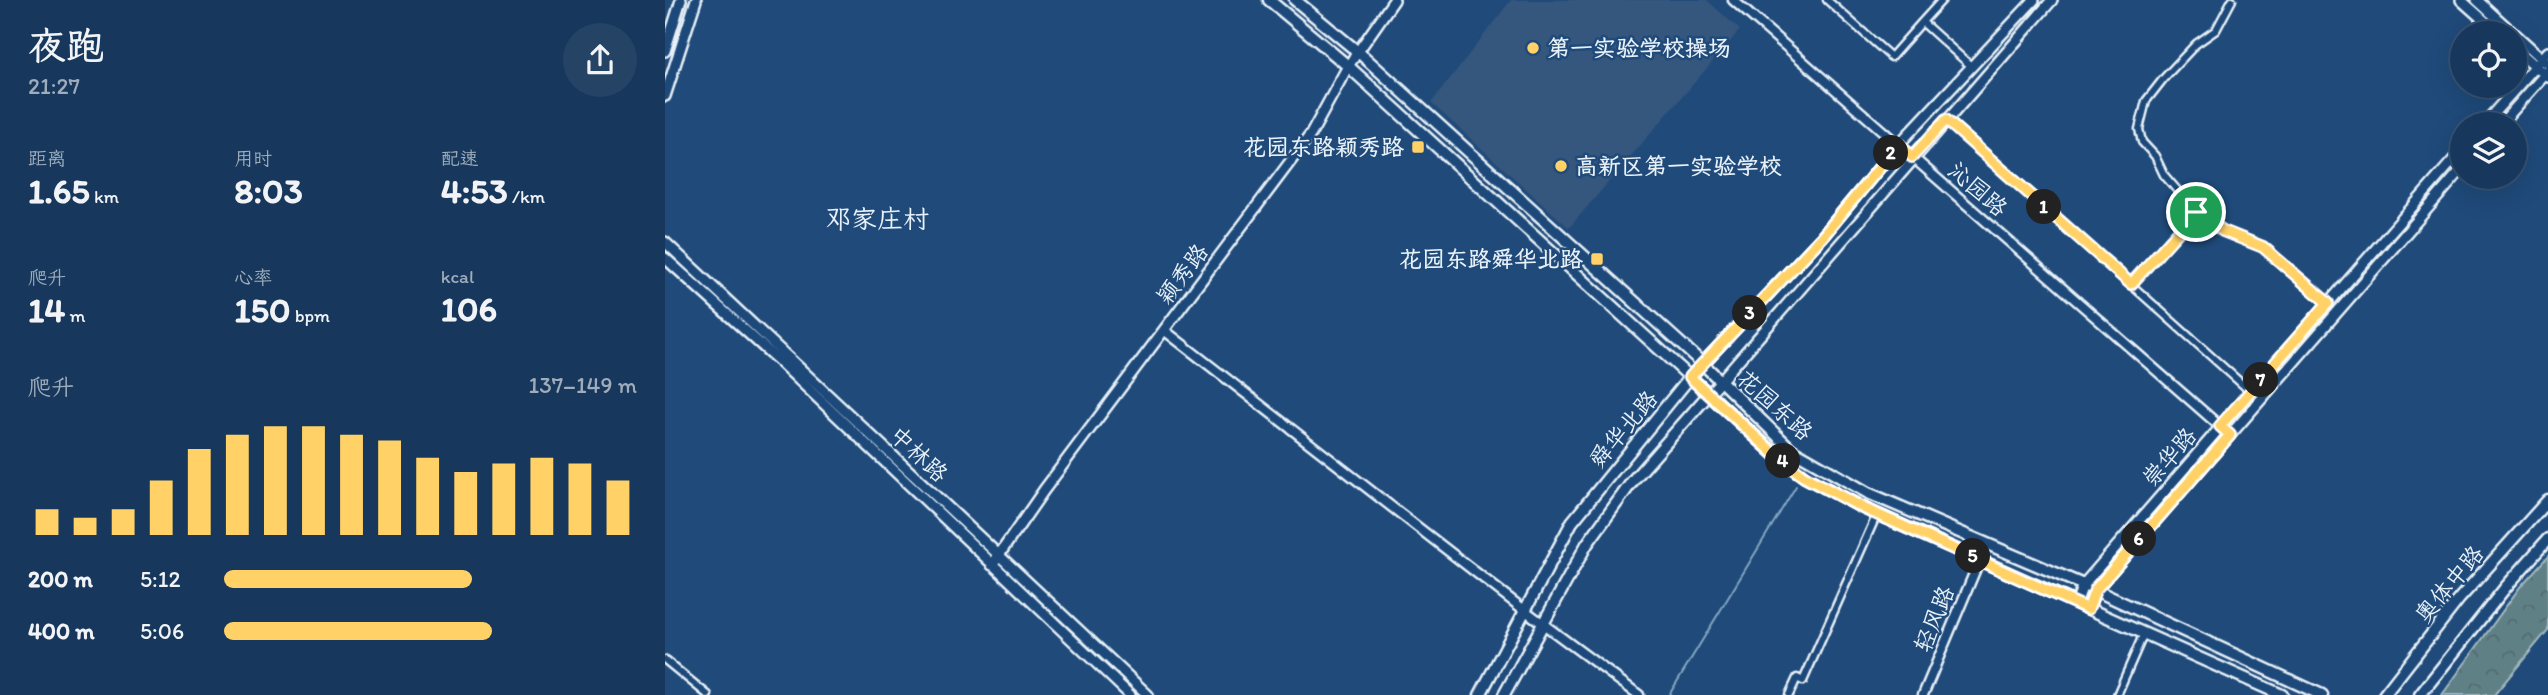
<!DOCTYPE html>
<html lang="zh">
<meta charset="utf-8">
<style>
:root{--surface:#17385c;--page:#244365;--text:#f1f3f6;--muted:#9eacbb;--line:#365272;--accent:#ffd166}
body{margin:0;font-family:Itim,"LXGW WenKai TC",sans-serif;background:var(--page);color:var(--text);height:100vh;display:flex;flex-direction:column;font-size:26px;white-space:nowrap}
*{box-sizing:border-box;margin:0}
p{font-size:23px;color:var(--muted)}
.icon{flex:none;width:38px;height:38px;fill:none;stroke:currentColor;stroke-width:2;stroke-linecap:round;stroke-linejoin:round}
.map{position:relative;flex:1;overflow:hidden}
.drawer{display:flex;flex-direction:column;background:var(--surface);width:665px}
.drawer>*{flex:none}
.fabs{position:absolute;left:1785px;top:21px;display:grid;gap:14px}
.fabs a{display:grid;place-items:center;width:77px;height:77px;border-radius:50%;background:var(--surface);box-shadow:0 7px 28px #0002,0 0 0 2px var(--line);font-size:35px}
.pin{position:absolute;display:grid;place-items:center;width:60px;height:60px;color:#fff;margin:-30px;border:4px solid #fff;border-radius:50%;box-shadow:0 2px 7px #0007}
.km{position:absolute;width:35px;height:35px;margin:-18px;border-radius:50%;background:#222;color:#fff;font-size:19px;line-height:35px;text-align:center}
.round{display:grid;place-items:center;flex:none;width:74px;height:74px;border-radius:37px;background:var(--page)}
.overview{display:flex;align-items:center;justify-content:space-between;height:119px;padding:0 28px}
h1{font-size:38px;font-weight:700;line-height:52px}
.figures{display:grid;grid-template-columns:repeat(3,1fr);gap:10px;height:119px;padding:7px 28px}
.figures div{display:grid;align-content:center}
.figures b{font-size:35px;font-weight:700}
.figures small{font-size:19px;font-weight:400}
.figures p{font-size:19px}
.chart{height:196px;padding:14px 28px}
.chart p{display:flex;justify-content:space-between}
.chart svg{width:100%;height:126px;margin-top:7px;stroke:var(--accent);stroke-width:6}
ul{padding:0 28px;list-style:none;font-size:23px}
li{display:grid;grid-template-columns:112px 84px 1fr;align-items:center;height:52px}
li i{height:18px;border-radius:9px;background:var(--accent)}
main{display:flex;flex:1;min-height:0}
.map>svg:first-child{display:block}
</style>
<main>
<section class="drawer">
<div class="overview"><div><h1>夜跑</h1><p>21:27</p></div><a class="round"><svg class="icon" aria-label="share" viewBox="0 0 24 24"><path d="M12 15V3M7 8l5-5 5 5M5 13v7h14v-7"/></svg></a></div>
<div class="figures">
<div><p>距离</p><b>1.65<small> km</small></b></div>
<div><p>用时</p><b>8:03</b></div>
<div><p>配速</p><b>4:53<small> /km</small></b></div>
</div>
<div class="figures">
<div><p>爬升</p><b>14<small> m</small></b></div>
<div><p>心率</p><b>150<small> bpm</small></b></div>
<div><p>kcal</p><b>106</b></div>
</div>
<div class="chart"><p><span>爬升</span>137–149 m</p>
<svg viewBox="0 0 160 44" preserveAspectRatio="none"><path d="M5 44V35M15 44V38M25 44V35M35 44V25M45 44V14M55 44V9M65 44V6M75 44V6M85 44V9M95 44V11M105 44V17M115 44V22M125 44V19M135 44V17M145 44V19M155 44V25"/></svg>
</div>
<ul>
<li><b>200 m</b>5:12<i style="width:60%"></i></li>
<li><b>400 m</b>5:06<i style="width:65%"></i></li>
</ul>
</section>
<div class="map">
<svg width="1883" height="695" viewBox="0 0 1883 695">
<defs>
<pattern id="forest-crowns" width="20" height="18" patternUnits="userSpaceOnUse" patternTransform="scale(1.75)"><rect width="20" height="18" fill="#5e8186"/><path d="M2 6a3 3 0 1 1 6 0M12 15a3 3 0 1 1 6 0" fill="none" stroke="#546a6e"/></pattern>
</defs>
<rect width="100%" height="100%" fill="#1f4a7a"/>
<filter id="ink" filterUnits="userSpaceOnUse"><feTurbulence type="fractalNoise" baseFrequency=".0143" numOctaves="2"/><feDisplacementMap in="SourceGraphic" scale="14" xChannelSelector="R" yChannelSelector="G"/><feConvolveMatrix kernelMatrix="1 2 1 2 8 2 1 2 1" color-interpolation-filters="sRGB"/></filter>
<g filter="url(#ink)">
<path fill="#34567d" d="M 846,0 L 1042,0 L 1075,30 L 904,228 L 766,103 Z"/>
<path fill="url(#forest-crowns)" stroke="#a3b9bf" stroke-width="2" d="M 1883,556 L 1883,630 L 1829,695 L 1777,695 L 1855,587 Z"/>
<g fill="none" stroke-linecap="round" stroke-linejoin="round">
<path stroke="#84a8c1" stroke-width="2" d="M 1004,695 L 1131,486"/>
<g stroke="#e8f1f8" stroke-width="11">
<path id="minor" d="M 1162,0 L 1226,57 L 1257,22
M 1277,0 L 1257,22 L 1306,66
M 1567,0 L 1551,30 L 1531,44 L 1499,78 L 1481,101 L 1474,129 L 1477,142 L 1490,156 L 1499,175 L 1531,212 L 1558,231 L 1598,247 L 1663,304
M 1281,119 L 1586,392
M 1466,284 L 1531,212
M 0,660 L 43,695
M 1124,695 L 1132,678 L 1138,681 L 1212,514
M 1452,695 L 1479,633"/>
</g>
<g stroke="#e8f1f8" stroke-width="13">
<path id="tertiary" d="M 1068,0 L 1565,435
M 499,330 L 858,609 L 974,695
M 1258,695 L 1315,559"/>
</g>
<g stroke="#e8f1f8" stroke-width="14">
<path id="secondary" d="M 1796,0 L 1833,33
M 1812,0 L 1848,33
M 1850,34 L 1883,64
M 1850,48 L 1883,77
M 0,51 L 16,0
M 0,96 L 31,0
M 1819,124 L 1883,52
M 1836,124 L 1883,71
M 0,242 L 483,695
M 0,258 L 115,362 L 465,695
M 1025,377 L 1157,237 L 1234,144 L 1369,0
M 1044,394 L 1387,0
M 327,565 L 379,490 L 646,134 L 683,66 L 729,0
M 1411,603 L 1418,585 L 1797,150
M 1423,609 L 1430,590 L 1797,169"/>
</g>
<g stroke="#e8f1f8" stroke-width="15">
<path id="primary" d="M 604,0 L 683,66 L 1114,458 L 1140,477 L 1198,508 L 1617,695
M 630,0 L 699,57 L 1037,363 L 1126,449 L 1203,493 L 1430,590 L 1657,695
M 815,695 L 907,522 L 1025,377
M 839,695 L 922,544 L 969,479 L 1044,394
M 1719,695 L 1794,599 L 1883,500
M 1755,695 L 1840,588 L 1883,539"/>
</g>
<use href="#minor" stroke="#1f4a7a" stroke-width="6"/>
<use href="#tertiary" stroke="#1f4a7a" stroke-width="8"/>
<use href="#secondary" stroke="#1f4a7a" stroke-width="9"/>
<use href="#primary" stroke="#1f4a7a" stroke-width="10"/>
</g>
</g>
<g fill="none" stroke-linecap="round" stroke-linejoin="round" filter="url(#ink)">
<g stroke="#fff" stroke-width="14">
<path id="route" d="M 1281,120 L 1466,284 L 1531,212 L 1558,231 L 1598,247 L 1663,303 L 1555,426 L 1565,435 L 1430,590 L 1423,609 L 1198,508 L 1140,477 L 1114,458 L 1025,377 L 1157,237 L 1234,144 L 1247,157 Z"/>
</g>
<use href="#route" stroke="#ffd166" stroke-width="9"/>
</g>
<g fill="#ffd166" stroke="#1f4a7a" stroke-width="2.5">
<circle cx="868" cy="48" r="7"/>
<rect x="746" y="140" width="14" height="14" rx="3.5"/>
<circle cx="896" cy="166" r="7"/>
<rect x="925" y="252" width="14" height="14" rx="3.5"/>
</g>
<g text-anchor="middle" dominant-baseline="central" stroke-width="5" stroke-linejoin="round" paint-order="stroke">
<g font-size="23" font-weight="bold" fill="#e8f1f8" stroke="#1f4a7a" text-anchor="start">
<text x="882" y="48">第一实验学校操场</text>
<text x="739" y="147" text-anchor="end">花园东路颖秀路</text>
<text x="910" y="166">高新区第一实验学校</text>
<text x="918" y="259" text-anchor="end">花园东路舜华北路</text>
</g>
<g font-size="23" fill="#e8f1f8" stroke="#1f4a7a">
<text transform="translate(1313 189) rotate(41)">沁园路</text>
<text transform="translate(517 274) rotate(-53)">颖秀路</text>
<text transform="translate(1110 405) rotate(42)">花园东路</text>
<text transform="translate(958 429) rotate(-50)">舜华北路</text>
<text transform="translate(254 454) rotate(43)">中林路</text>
<text transform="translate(1504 457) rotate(-49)">崇华路</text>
<text transform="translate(1784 584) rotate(-50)">奥体中路</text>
<text transform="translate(1269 619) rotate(-68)">轻风路</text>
</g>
<g font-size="26" fill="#e8f1f8" stroke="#1f4a7a">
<text x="212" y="219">邓家庄村</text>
</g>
</g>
</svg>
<div class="fabs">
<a><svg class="icon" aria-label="locate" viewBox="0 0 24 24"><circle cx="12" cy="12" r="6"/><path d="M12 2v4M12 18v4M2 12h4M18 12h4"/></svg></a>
<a><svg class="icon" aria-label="layers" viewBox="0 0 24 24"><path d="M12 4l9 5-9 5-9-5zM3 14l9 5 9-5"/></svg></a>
</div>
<div class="pin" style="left:1531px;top:212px;background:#1e9e55"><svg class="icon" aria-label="arrive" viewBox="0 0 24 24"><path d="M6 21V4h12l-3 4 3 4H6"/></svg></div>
<b class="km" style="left:1379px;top:207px">1</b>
<b class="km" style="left:1226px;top:153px">2</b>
<b class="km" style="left:1085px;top:313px">3</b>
<b class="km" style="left:1118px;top:461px">4</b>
<b class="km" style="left:1308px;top:556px">5</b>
<b class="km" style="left:1474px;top:539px">6</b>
<b class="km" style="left:1596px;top:380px">7</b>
</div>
</main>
